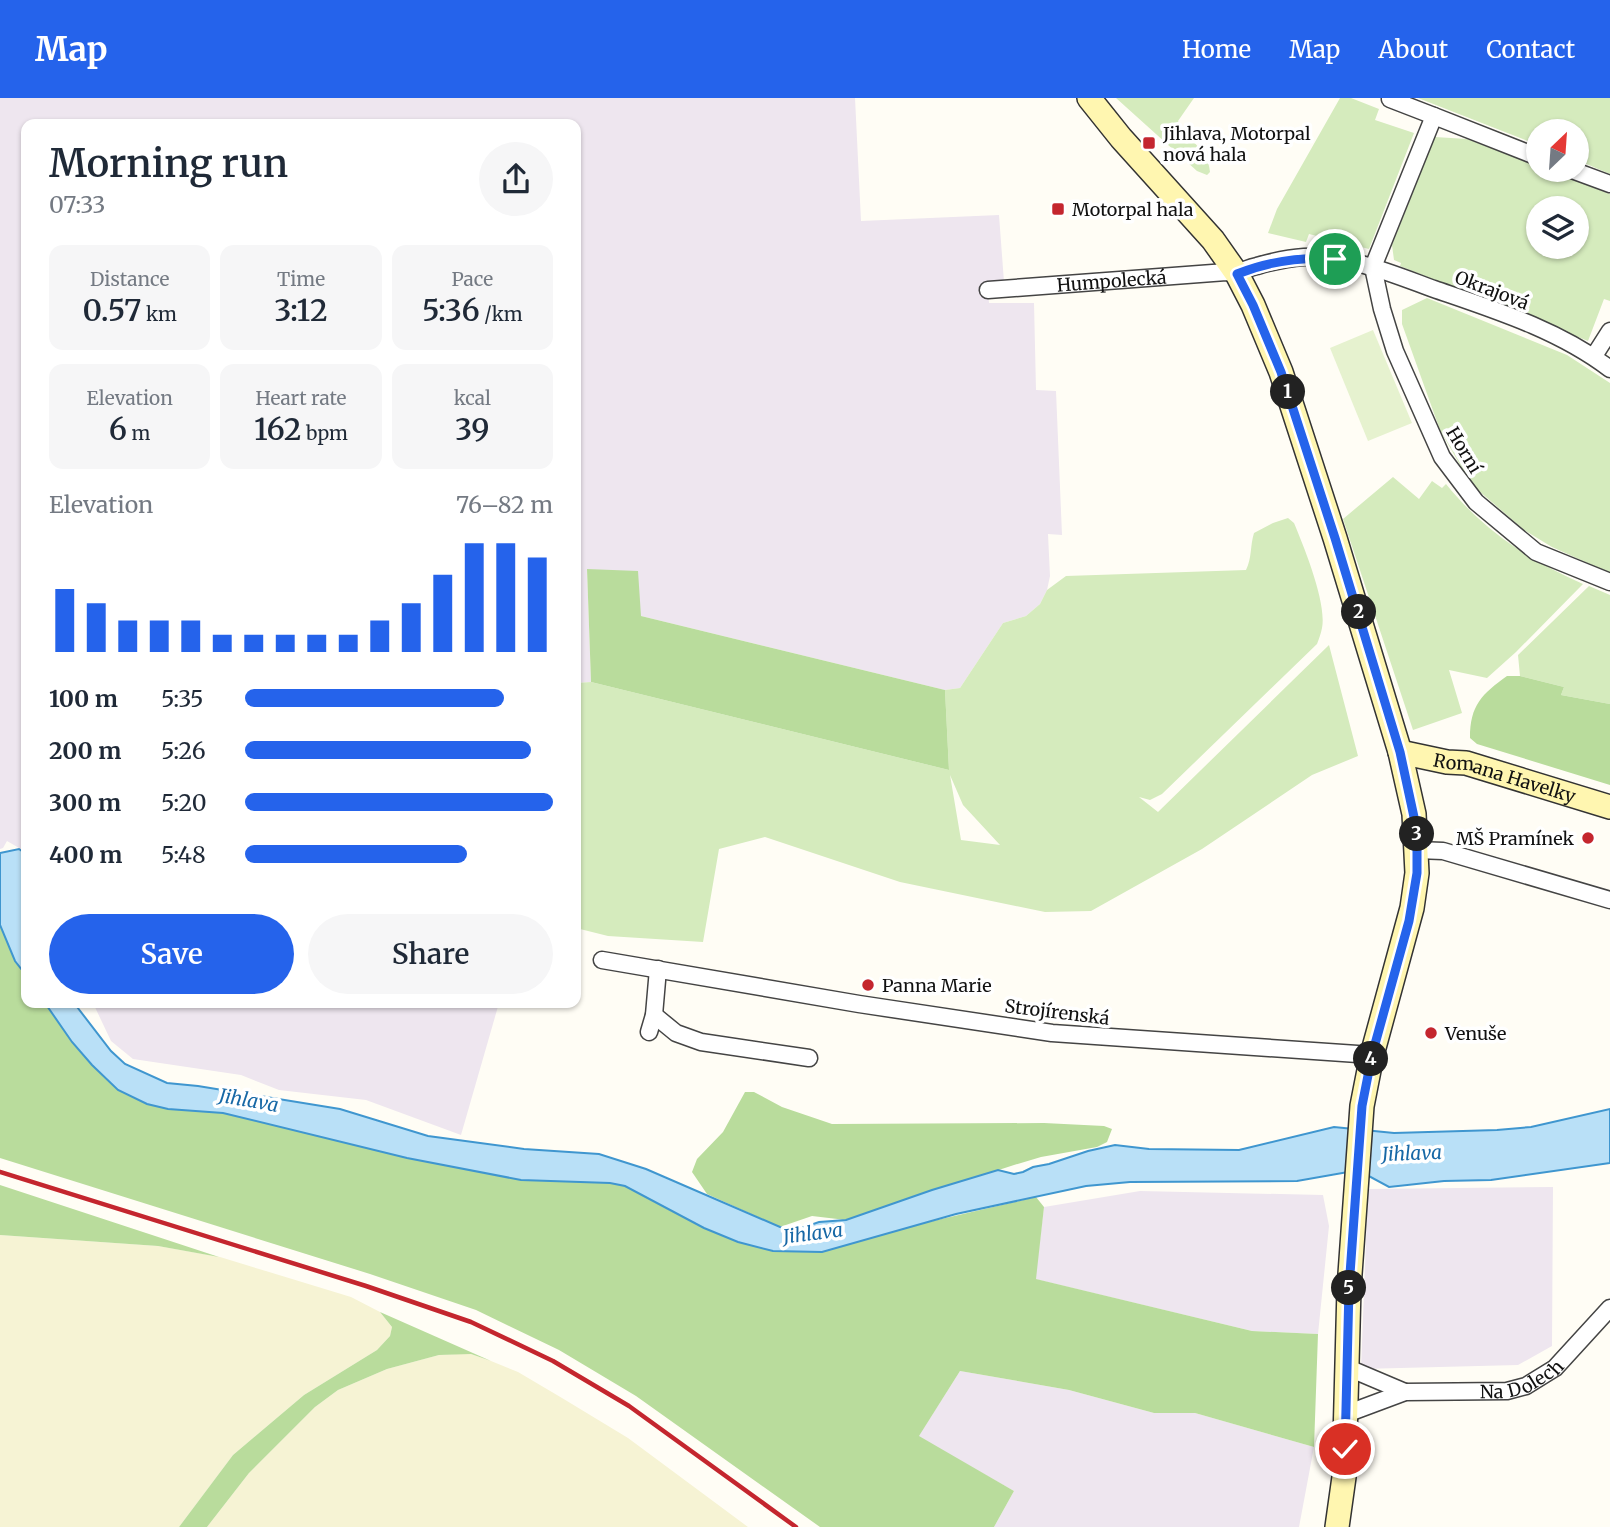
<!DOCTYPE html>
<meta charset="utf-8">
<style>
:root{--surface:#fff;--page:#f6f6f7;--text:#1f2937;--muted:#747a83;--accent:#2563eb}
body{margin:0;font-family:Merriweather,serif;background:var(--page);color:var(--text);height:100vh;display:flex;flex-direction:column;font-size:26px;white-space:nowrap}
*{box-sizing:border-box;margin:0}
p{font-size:23px;color:var(--muted)}
.icon{flex:none;width:38px;height:38px;fill:none;stroke:currentColor;stroke-width:2;stroke-linecap:round;stroke-linejoin:round}
.map{position:relative;flex:1;overflow:hidden}
.sheet{position:absolute;left:21px;top:21px;width:560px;height:889px;display:flex;flex-direction:column;background:var(--surface);border-radius:14px;box-shadow:0 2px 5px #0004}
.sheet>*{flex:none}
.needle{width:46px;rotate:25deg}
.tools{position:absolute;left:1526px;top:21px;display:grid;gap:14px}
.tools a{display:grid;place-items:center;width:63px;height:63px;border-radius:50%;background:var(--surface);box-shadow:0 2px 5px #0004;font-size:35px}
.pin{position:absolute;display:grid;place-items:center;width:60px;height:60px;color:#fff;margin:-30px;border:4px solid #fff;border-radius:50%;box-shadow:0 2px 7px #0007}
.km{position:absolute;width:35px;height:35px;margin:-18px;border-radius:50%;background:#222;color:#fff;font-size:19px;line-height:35px;text-align:center}
.round{display:grid;place-items:center;flex:none;width:74px;height:74px;border-radius:37px;background:var(--page)}
.overview{display:flex;align-items:center;justify-content:space-between;height:119px;padding:0 28px}
h1{font-size:38px;font-weight:600;line-height:52px}
.metrics{display:grid;grid-template-columns:repeat(3,1fr);gap:10px;height:119px;padding:7px 28px}
.metrics div{display:grid;align-content:center;border-radius:14px;background:var(--page);text-align:center}
.metrics b{font-size:30px;font-weight:600}
.metrics small{font-size:19px;font-weight:400}
.metrics p{font-size:19px}
.chart{height:196px;padding:14px 28px}
.chart p{display:flex;justify-content:space-between}
.chart svg{width:100%;height:126px;margin-top:7px;stroke:var(--accent);stroke-width:6}
.button{display:flex;gap:14px;margin-top:auto;padding:14px 28px}
.button a{flex:1;height:80px;border-radius:42px;background:var(--accent);color:#fff;font-size:28px;font-weight:600;line-height:80px;text-align:center}
.button a+a{background:var(--page);color:var(--text)}
ul{padding:0 28px;list-style:none;font-size:23px}
li{display:grid;grid-template-columns:112px 84px 1fr;align-items:center;height:52px}
li i{height:18px;border-radius:9px;background:var(--accent)}
header{display:flex;align-items:center;gap:42px;box-sizing:border-box;height:98px;padding:0 35px;background:var(--accent);color:#fff}
header strong{font-size:33px}
nav{display:flex;gap:38px;margin-inline-start:auto;font-size:24px}
.map>svg:first-child{display:block}
</style>
<header>
<strong>Map</strong>
<nav><a>Home</a><a>Map</a><a>About</a><a>Contact</a></nav>
</header>
<div class="map">
<svg width="1610" height="1429" viewBox="0 0 1610 1429">
<rect width="100%" height="100%" fill="#fffdf5"/>
<path fill="#eee6ef" d="M 0,0 L 855,0 L 861,123 L 999,117 L 1004,184 L 987,183 L 989,205 L 1034,205 L 1036,292 L 1056,293 L 1062,437 L 1048,436 L 1050,478 L 1047,492 L 1040,506 L 1026,518 L 1003,525 L 960,590 L 945,592 L 641,518 L 587,471 L 591,584 L 576,585 L 576,26 L 26,26 L 26,754 L 7,743 L 3,750 L 0,751 Z
M 93,905 L 499,905 L 461,1037 L 366,1002 L 279,992 L 241,977 L 133,961 L 111,943 Z
M 1553,1089 L 1552,1248 L 1518,1267 L 1361,1271 L 1368,1091 Z
M 1140,1093 L 1323,1097 L 1329,1128 L 1318,1236 L 1252,1233 L 1035,1181 L 1044,1109 Z
M 960,1273 L 1069,1292 L 1154,1315 L 1195,1315 L 1314,1349 L 1299,1429 L 994,1429 L 1014,1393 L 918,1339 Z"/>
<path fill="#f6f3d4" d="M 0,1137 L 158,1148 L 220,1159 L 351,1199 L 380,1214 L 392,1229 L 390,1238 L 377,1252 L 304,1297 L 233,1357 L 179,1429 L 0,1429 Z
M 457,1256 L 471,1256 L 491,1263 L 518,1274 L 562,1300 L 628,1340 L 748,1429 L 207,1429 L 249,1375 L 315,1309 L 338,1292 L 387,1271 L 439,1257 Z"/>
<path fill="#d5ebbd" fill-rule="evenodd" d="M 1116,0 L 1194,0 L 1178,23 C 1188,45 1208,49 1210,74 L 1207,77 L 1197,73 Z
M 1340,0 L 1351,0 L 1379,11 L 1375,22 L 1414,35 L 1369,151 L 1309,136 L 1306,144 L 1268,135 L 1277,111 Z
M 1418,0 L 1610,0 L 1610,76 L 1577,62 L 1577,33 L 1538,33 L 1538,47 Z
M 1435,39 L 1467,41 L 1538,68 L 1538,72 L 1547,72 L 1610,96 L 1610,203 L 1604,201 L 1588,243 L 1400,168 L 1401,165 L 1394,162 L 1392,147 ZM 1538,110 L 1577,110 L 1577,149 L 1538,149 Z
M 1427,200 L 1567,257 L 1610,285 L 1610,475 L 1552,449 L 1524,432 L 1471,386 L 1440,332 L 1402,226 L 1402,212 Z
M 1393,379 L 1419,401 L 1432,383 L 1442,390 L 1446,386 C 1485,434 1528,461 1583,486 L 1516,554 L 1487,580 L 1449,572 L 1462,615 L 1413,632 L 1343,421 Z
M 1288,420 L 1294,425 C 1304,449 1327,505 1322,530 C 1321,535 1319,541 1317,546 L 1162,696 L 1150,702 L 1139,699 L 1158,714 L 1329,547 L 1358,658 L 1312,677 L 1202,751 L 1091,813 L 1045,814 L 900,784 L 765,739 L 719,751 L 703,844 L 608,838 L 576,830 L 576,585 L 591,584 L 949,672 L 945,592 L 960,590 L 1003,525 L 1026,518 L 1040,506 L 1047,492 L 1066,478 L 1246,472 C 1252,460 1250,448 1254,435 L 1273,425 ZM 950,677 L 963,707 L 1000,747 L 961,742 Z
M 1589,488 L 1610,497 L 1610,606 L 1561,597 L 1564,589 L 1520,578 L 1518,557 Z"/>
<path fill="#b9dc9c" d="M 587,471 L 638,473 L 641,518 L 945,592 L 949,672 L 591,584 Z
M 1507,578 L 1520,578 L 1564,589 L 1561,597 L 1610,606 L 1610,687 L 1477,646 L 1470,640 C 1470,607 1482,596 1507,578 Z
M 0,827 L 15,863 L 26,877 L 26,905 L 45,905 L 72,944 L 118,992 L 168,1011 L 222,1015 L 407,1060 L 521,1082 L 610,1085 L 625,1088 L 671,1113 L 738,1144 L 907,1129 L 1036,1099 L 1044,1109 L 1036,1181 L 1252,1233 L 1318,1236 L 1314,1349 L 1195,1315 L 1154,1315 L 1069,1292 L 960,1273 L 919,1338 L 1014,1393 L 994,1429 L 820,1429 L 636,1298 L 559,1252 L 476,1212 L 370,1176 L 0,1060 Z
M 745,994 L 754,994 L 782,1009 L 832,1026 L 1044,1025 L 1104,1028 L 1112,1031 L 1107,1044 L 1097,1049 L 1041,1059 L 1014,1067 L 846,1122 L 812,1118 L 780,1129 L 707,1096 L 692,1074 L 697,1061 L 723,1034 Z
M 0,1087 L 219,1159 L 158,1148 L 0,1137 Z
M 380,1214 L 491,1263 L 471,1256 L 439,1257 L 387,1271 L 338,1292 L 315,1309 L 249,1375 L 207,1429 L 179,1429 L 233,1357 L 304,1297 L 377,1252 L 390,1238 L 392,1229 Z"/>
<path fill="#e6f2cf" d="M 1373,232 L 1412,325 L 1368,343 L 1330,250 Z"/>
<path fill="#b9e0f7" stroke="#3f96cf" stroke-width="2" d="M 19,751 L 26,756 L 26,877 L 15,863 L 0,827 L 0,755 Z
M 45,905 L 74,905 L 111,953 L 125,966 L 167,985 L 198,988 L 340,1011 L 428,1038 L 524,1051 L 599,1056 L 646,1071 L 780,1129 L 799,1131 L 819,1124 L 846,1122 L 932,1092 L 998,1072 L 1014,1076 L 1023,1074 L 1033,1069 L 1049,1066 L 1088,1053 L 1115,1047 L 1149,1051 L 1239,1052 L 1334,1029 L 1394,1035 L 1497,1032 L 1531,1029 L 1610,1011 L 1610,1065 L 1491,1082 L 1444,1083 L 1389,1089 L 1367,1077 L 1348,1074 L 1297,1083 L 1130,1084 L 1086,1088 L 956,1116 L 822,1154 L 773,1153 L 738,1144 L 704,1130 L 625,1088 L 610,1085 L 521,1082 L 407,1060 L 223,1015 L 168,1011 L 147,1006 L 118,992 L 92,967 L 72,944 Z"/>
<g fill="none" stroke-linecap="round" stroke-linejoin="round">
<g stroke="#444" stroke-width="19">
<g id="street">
<path d="M 1390,1 L 1434,18"/>
<path d="M 1538,59 L 1434,18 L 1373,169 L 1382,211 L 1395,253 L 1442,359 L 1476,404 L 1536,454 L 1610,484"/>
<path d="M 1572,72 L 1610,86"/>
<path id="s1" d="M 988,192 L 1226,174 C 1241,176 1243,171 1257,168 C 1271,164 1289,160 1304,159 C 1349,157 1393,176 1434,191 C 1495,212 1559,232 1610,271"/>
<path d="M 1594,258 L 1610,233"/>
<path d="M 1417,752 L 1443,753 L 1610,802"/>
<path d="M 602,862 L 859,906 L 1052,935 L 1372,957"/>
<path d="M 654,917 L 676,935 L 701,944 L 809,960"/>
<path d="M 649,934 L 654,917 L 658,871"/>
<path d="M 1346,1269 L 1405,1294"/>
<path id="s2" d="M 1346,1316 L 1405,1294 L 1507,1293 L 1526,1288 L 1555,1270 L 1610,1210"/>
</g>
</g>
<g stroke="#333" stroke-width="26">
<g id="secondary">
<path d="M 1089,0 L 1121,40 L 1213,142 L 1237,176 L 1253,207 L 1281,274 L 1335,440 L 1400,654 L 1414,716 L 1417,775 L 1412,810 L 1372,957 L 1362,1008 L 1349,1190 L 1344,1379 L 1337,1429"/>
<path id="s3" d="M 1400,654 L 1447,664 L 1466,665 L 1610,709"/>
</g>
</g>
<use href="#street" stroke="#fff" stroke-width="16"/>
<use href="#secondary" stroke="#fff6b0" stroke-width="23"/>
<path stroke="#c4262e" stroke-width="4.5" d="M 0,1074 L 366,1188 L 471,1224 L 553,1263 L 629,1308 L 796,1429"/>
</g>
<g fill="none" stroke-linecap="round" stroke-linejoin="round">
<g stroke="#fff" stroke-width="14">
<path id="route" d="M 1335,161 C 1301,159 1269,163 1237,176 L 1253,207 L 1281,274 L 1335,440 L 1400,654 L 1417,733 L 1417,775 L 1409,823 L 1372,957 L 1362,1008 L 1349,1190 L 1345,1351"/>
</g>
<use href="#route" stroke="#2563eb" stroke-width="9"/>
</g>
<g fill="#c4262e" stroke="#fff" stroke-width="2.5">
<rect x="1142" y="38" width="14" height="14" rx="3.5"/>
<rect x="1051" y="104" width="14" height="14" rx="3.5"/>
<circle cx="1588" cy="740" r="7"/>
<circle cx="868" cy="887" r="7"/>
<circle cx="1431" cy="935" r="7"/>
</g>
<g text-anchor="middle" dominant-baseline="central" stroke-width="7" stroke-linejoin="round" paint-order="stroke">
<g font-size="18" fill="#111" stroke="#fff" text-anchor="start">
<text x="1163" y="35">Jihlava, Motorpal<tspan x="1163" dy="21">nová hala</tspan></text>
<text x="1072" y="111">Motorpal hala</text>
<text x="1574" y="740" text-anchor="end">MŠ Pramínek</text>
<text x="882" y="887">Panna Marie</text>
<text x="1445" y="935">Venuše</text>
</g>
<g font-size="18" fill="#111" stroke="#fff">
<text stroke="none"><textPath href="#s1" startOffset="124">Humpolecká</textPath></text>
<text transform="translate(1492 192) rotate(21)">Okrajová</text>
<text transform="translate(1464 352) rotate(59)">Horní</text>
<text stroke="none"><textPath href="#s3" startOffset="108">Romana Havelky</textPath></text>
<text transform="translate(1057 914) rotate(7)">Strojírenská</text>
<text stroke="none"><textPath href="#s2" startOffset="182">Na Dolech</textPath></text>
</g>
<g font-size="19" font-style="italic" fill="#1768a6" stroke="#fff">
<text transform="translate(249 1002) rotate(10)">Jihlava</text>
<text transform="translate(1412 1055) rotate(-2)">Jihlava</text>
<text transform="translate(813 1135) rotate(-7)">Jihlava</text>
</g>
</g>
</svg>
<div class="tools">
<a><svg class="needle" viewBox="-14 -14 28 28"><path d="M0-13l5 13h-10z" fill="#e53935"/><path d="M0 13l5-13h-10z" fill="#747a83"/></svg></a>
<a><svg class="icon" aria-label="layers" viewBox="0 0 24 24"><path d="M12 4l9 5-9 5-9-5zM3 14l9 5 9-5"/></svg></a>
</div>
<div class="pin" style="left:1335px;top:161px;background:#1e9e55"><svg class="icon" aria-label="arrive" viewBox="0 0 24 24"><path d="M6 21V4h12l-3 4 3 4H6"/></svg></div>
<div class="pin" style="left:1345px;top:1351px;background:#d93025"><svg class="icon" aria-label="check" viewBox="0 0 24 24"><path d="M5 12l5 5 9-10"/></svg></div>
<b class="km" style="left:1288px;top:294px">1</b>
<b class="km" style="left:1359px;top:514px">2</b>
<b class="km" style="left:1417px;top:736px">3</b>
<b class="km" style="left:1371px;top:961px">4</b>
<b class="km" style="left:1349px;top:1190px">5</b>
<section class="sheet">
<div class="overview"><div><h1>Morning run</h1><p>07:33</p></div><a class="round"><svg class="icon" aria-label="share" viewBox="0 0 24 24"><path d="M12 15V3M7 8l5-5 5 5M5 13v7h14v-7"/></svg></a></div>
<div class="metrics">
<div><p>Distance</p><b>0.57<small> km</small></b></div>
<div><p>Time</p><b>3:12</b></div>
<div><p>Pace</p><b>5:36<small> /km</small></b></div>
</div>
<div class="metrics">
<div><p>Elevation</p><b>6<small> m</small></b></div>
<div><p>Heart rate</p><b>162<small> bpm</small></b></div>
<div><p>kcal</p><b>39</b></div>
</div>
<div class="chart"><p><span>Elevation</span>76–82 m</p>
<svg viewBox="0 0 160 44" preserveAspectRatio="none"><path d="M5 44V22M15 44V27M25 44V33M35 44V33M45 44V33M55 44V38M65 44V38M75 44V38M85 44V38M95 44V38M105 44V33M115 44V27M125 44V17M135 44V6M145 44V6M155 44V11"/></svg>
</div>
<ul>
<li><b>100 m</b>5:35<i style="width:84%"></i></li>
<li><b>200 m</b>5:26<i style="width:93%"></i></li>
<li><b>300 m</b>5:20<i style="width:100%"></i></li>
<li><b>400 m</b>5:48<i style="width:72%"></i></li>
</ul>
<div class="button"><a>Save</a><a>Share</a></div>
</section>
</div>
